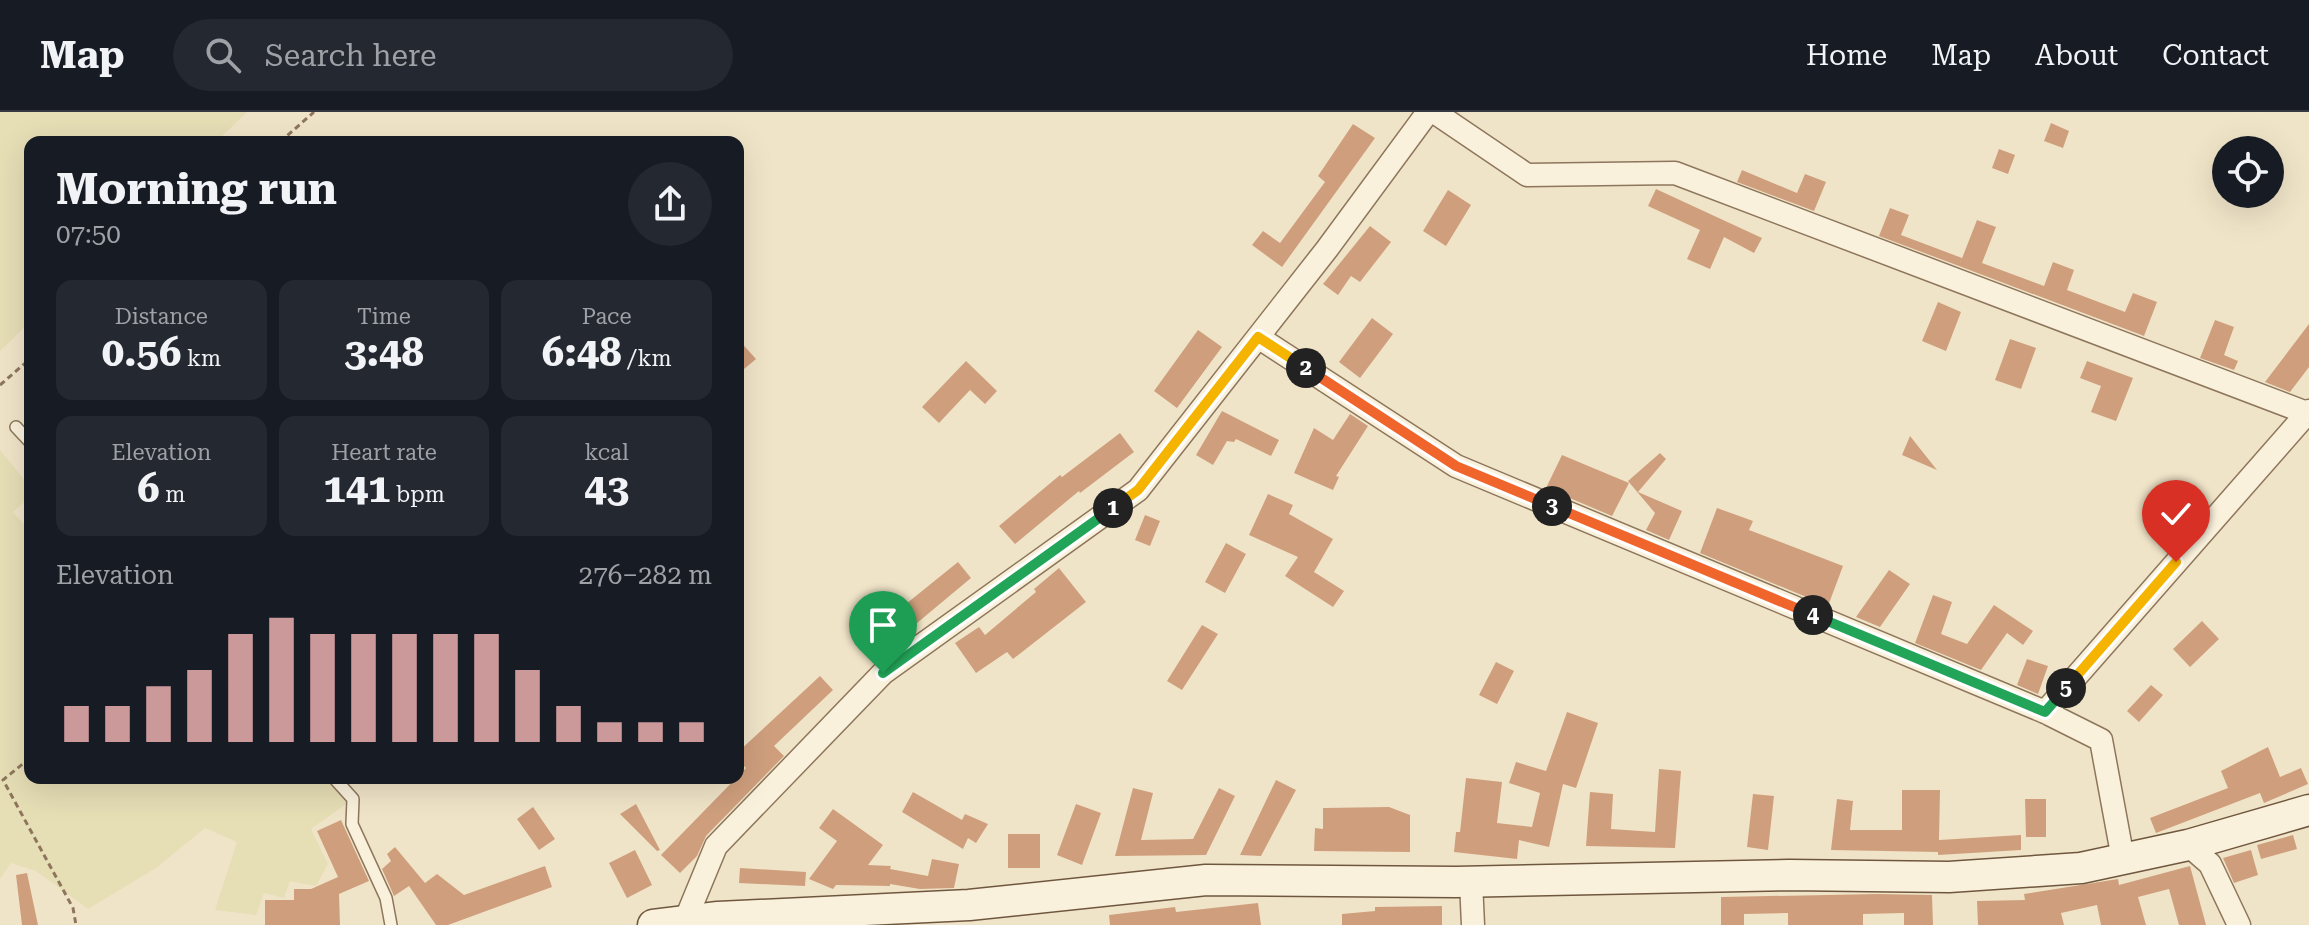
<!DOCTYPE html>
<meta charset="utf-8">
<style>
:root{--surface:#171b24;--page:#242831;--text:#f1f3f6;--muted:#9ea1a6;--line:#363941;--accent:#cc999b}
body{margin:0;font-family:"Roboto Serif",serif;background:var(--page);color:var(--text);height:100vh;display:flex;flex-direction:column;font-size:30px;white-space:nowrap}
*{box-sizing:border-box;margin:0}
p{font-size:26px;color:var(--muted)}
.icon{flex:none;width:44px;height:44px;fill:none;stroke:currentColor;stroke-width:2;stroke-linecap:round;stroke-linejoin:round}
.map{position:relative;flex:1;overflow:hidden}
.drawer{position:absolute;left:24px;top:24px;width:720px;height:648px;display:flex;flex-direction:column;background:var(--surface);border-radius:16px;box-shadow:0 8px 32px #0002}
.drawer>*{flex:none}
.buttons{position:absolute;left:2212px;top:24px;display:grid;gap:16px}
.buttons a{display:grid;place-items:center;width:72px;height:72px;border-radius:50%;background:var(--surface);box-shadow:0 8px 32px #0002;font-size:40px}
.pin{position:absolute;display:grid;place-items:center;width:68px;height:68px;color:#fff;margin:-82px -34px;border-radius:50% 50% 50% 0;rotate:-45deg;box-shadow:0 0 8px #0007}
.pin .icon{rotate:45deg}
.km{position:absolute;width:40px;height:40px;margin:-20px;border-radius:50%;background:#222;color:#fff;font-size:22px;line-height:40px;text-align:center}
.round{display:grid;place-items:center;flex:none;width:84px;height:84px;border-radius:42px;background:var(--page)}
.summary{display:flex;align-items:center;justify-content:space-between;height:136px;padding:0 32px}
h1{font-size:44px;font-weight:700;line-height:60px}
.metrics{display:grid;grid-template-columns:repeat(3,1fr);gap:12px;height:136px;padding:8px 32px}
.metrics div{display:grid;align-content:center;border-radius:16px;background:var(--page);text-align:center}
.metrics b{font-size:40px;font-weight:700}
.metrics small{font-size:22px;font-weight:400}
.metrics p{font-size:22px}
.chart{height:224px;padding:16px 32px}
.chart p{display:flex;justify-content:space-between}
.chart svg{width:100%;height:144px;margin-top:8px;stroke:var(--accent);stroke-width:6}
header{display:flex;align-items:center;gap:48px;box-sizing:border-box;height:112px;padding:0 40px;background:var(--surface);border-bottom:2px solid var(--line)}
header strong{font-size:38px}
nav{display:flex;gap:44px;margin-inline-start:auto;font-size:28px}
.search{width:560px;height:72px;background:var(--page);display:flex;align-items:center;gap:20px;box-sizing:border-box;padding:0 28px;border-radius:44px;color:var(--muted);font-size:30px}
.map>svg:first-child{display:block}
</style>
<header>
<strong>Map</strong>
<div class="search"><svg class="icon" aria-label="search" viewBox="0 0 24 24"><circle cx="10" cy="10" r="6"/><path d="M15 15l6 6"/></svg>Search here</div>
<nav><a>Home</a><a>Map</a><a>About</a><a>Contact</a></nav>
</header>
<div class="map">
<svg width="2309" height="813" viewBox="0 0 2309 813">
<rect width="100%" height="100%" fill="#f0e4c8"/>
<path fill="#e6deb5" d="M 0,0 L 247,0 L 216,30 L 30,30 L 30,210 L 0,239 Z
M 0,338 L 30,375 L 30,385 L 13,400 L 30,419 L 30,666 L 329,666 L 353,687 L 311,717 L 328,752 L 316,774 L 290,769 L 284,786 L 264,781 L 256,803 L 215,798 L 237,730 L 205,716 L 156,756 L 88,797 L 36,759 L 11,751 L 0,767 Z"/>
<path fill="#cf9f7d" d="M 2051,11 L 2069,19 L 2063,36 L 2044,29 Z
M 1353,12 L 1375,26 L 1282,155 L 1252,133 L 1263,119 L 1280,131 L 1325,70 L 1318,64 Z
M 1999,37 L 2015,43 L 2008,62 L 1992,56 Z
M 1742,58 L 1797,81 L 1805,62 L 1826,70 L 1814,99 L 1737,70 Z
M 1656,77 L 1762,126 L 1754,141 L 1724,125 L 1710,157 L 1687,147 L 1700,118 L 1648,94 Z
M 1448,78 L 1471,93 L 1446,134 L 1423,119 Z
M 1890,96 L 1909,103 L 1901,123 L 1962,146 L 1959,154 L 1879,124 Z
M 1977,108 L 1996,115 L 1982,151 L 2044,174 L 2053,150 L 2074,158 L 2067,178 L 2125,200 L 2133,181 L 2157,190 L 2144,224 L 1959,154 Z
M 1370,114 L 1391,130 L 1360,170 L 1351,164 L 1338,183 L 1323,172 Z
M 1938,190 L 1961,200 L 1946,239 L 1922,229 Z
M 1372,206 L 1393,222 L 1360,266 L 1339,250 Z
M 2215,208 L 2234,215 L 2224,243 L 2238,249 L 2234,258 L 2200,246 Z
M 2309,212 L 2309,255 L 2290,280 L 2265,270 Z
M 1198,218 L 1222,235 L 1177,296 L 1154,279 Z
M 738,227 L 756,247 L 738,262 Z
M 2010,227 L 2036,236 L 2021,277 L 1995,268 Z
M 966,249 L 997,279 L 985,292 L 970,278 L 939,311 L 922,295 Z
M 2087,249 L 2133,266 L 2116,309 L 2091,300 L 2101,274 L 2080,266 Z
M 1222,299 L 1279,328 L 1271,344 L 1236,327 L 1234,330 L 1227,329 L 1213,353 L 1196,343 Z
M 1350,302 L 1368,314 L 1336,364 L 1339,365 L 1333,378 L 1294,361 L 1314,316 L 1333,328 Z
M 1120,321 L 1134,340 L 1080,381 L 1079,379 L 1015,432 L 999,414 L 1060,363 L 1062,365 Z
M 1910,324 L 1937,358 L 1902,343 Z
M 1660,341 L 1666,347 L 1638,380 L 1682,399 L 1669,428 L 1646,418 L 1655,401 L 1628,369 Z
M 1562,343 L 1629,371 L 1612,404 L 1546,376 Z
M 1268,382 L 1293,393 L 1289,402 L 1333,427 L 1314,460 L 1344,479 L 1333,495 L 1285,464 L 1298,445 L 1249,423 Z
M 1717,396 L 1753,409 L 1749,418 L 1843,454 L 1828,494 L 1700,441 Z
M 1145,403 L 1160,409 L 1150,434 L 1135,428 Z
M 1226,431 L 1246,442 L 1225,481 L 1205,470 Z
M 958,450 L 971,466 L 905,521 L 896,500 Z
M 1059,456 L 1086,490 L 1013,547 L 1007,540 L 976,561 L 955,531 L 979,515 L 985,523 L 1036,480 L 1034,477 Z
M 1889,458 L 1910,472 L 1880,515 L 1856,505 Z
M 1933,483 L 1952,490 L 1941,522 L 1967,532 L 1994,493 L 2033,519 L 2023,533 L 2007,521 L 1981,558 L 1915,531 Z
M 2202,509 L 2219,527 L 2190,555 L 2173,537 Z
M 1202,513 L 1218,522 L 1182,578 L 1167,569 Z
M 2027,547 L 2048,554 L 2038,582 L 2017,573 Z
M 1496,550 L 1514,559 L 1497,592 L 1479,583 Z
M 820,564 L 833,578 L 774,634 L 784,644 L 706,724 L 697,744 L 680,761 L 661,743 L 746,656 L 738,648 L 738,640 Z
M 2151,573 L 2163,583 L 2139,610 L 2127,599 Z
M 1567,600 L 1598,611 L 1576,676 L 1563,672 L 1549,735 L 1519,728 L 1517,747 L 1454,740 L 1456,720 L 1460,720 L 1466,666 L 1502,670 L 1497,711 L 1532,715 L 1540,681 L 1509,671 L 1516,650 L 1546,659 Z
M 2268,635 L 2280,665 L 2301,656 L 2308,672 L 2264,691 L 2260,681 L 2156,721 L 2150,706 L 2228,676 L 2221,659 Z
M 1659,657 L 1681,659 L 1675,736 L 1586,734 L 1590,680 L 1613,682 L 1611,717 L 1655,720 Z
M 1276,668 L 1296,678 L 1261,744 L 1240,743 Z
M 1133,676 L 1153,681 L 1141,728 L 1193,727 L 1219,676 L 1235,684 L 1206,743 L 1115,744 Z
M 1902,678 L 1940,678 L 1939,728 L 2021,723 L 2021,738 L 1938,743 L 1938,740 L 1831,738 L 1837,687 L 1853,689 L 1850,718 L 1902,718 Z
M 913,680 L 962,708 L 965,702 L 988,712 L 976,731 L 968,726 L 963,737 L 902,700 Z
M 1753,682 L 1774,684 L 1768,738 L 1747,735 Z
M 2025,687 L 2046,687 L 2046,725 L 2026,725 Z
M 636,692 L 660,738 L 657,739 L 620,702 Z
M 1076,692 L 1101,701 L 1082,753 L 1057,743 Z
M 533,695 L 555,727 L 539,738 L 517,707 Z
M 1389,695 L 1410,703 L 1410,740 L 1314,739 L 1315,716 L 1323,717 L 1323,696 Z
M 833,697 L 883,733 L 868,753 L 891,754 L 890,757 L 928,764 L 932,747 L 959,752 L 954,776 L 920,777 L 890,772 L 890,774 L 836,773 L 833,777 L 809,767 L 837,729 L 819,716 Z
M 341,708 L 369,769 L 339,782 L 340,813 L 265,813 L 265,788 L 294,788 L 294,777 L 311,777 L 338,765 L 317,719 Z
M 1008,722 L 1040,722 L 1040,756 L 1008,756 Z
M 2293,723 L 2297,737 L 2261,747 L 2257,733 Z
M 395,735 L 425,771 L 437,762 L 464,783 L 545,754 L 552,775 L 448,813 L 436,813 L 409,774 L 394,784 L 382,757 L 391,749 L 387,742 Z
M 635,738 L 652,773 L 627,786 L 609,751 Z
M 2251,738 L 2258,763 L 2234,771 L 2223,746 Z
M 2190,754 L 2206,813 L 2179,813 L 2169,777 L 2138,785 L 2146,813 L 2101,813 L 2097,793 L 2061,801 L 2064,813 L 1978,813 L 1977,789 L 2025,788 L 2024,782 L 2118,767 L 2119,773 Z
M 740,756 L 806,760 L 805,774 L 739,771 Z
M 27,761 L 38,813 L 22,813 L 16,763 Z
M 1877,782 L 1932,783 L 1933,813 L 1904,813 L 1904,801 L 1863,802 L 1863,813 L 1788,813 L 1788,801 L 1744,802 L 1744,813 L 1721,813 L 1721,785 Z
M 1258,791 L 1261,813 L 1110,813 L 1109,803 L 1175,795 L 1176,800 Z
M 1442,794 L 1442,813 L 1342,813 L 1342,802 L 1375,799 L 1375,795 Z"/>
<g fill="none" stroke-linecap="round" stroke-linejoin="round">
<g stroke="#8d765c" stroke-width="14">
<path id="lane" d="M 16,315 L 30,330
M 334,666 L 353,687 L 352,712 L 386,786 L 391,813"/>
</g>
<g stroke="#8d765c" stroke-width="25">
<path id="street" d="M 1434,0 L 1527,63 L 1675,61 L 2307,301
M 1258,225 L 1456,354 L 2045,600 L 2101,628 L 2123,747
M 2045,600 L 2309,299
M 2188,733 L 2210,752 L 2239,813
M 1471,770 L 1473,813
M 685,809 L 716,734 L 883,561 L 1138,378 L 1327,137 L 1428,0"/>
</g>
<g stroke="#6f573f" stroke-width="33">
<path id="secondary" d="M 653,813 L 718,805 L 969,793 L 1206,768 L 1456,770 L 1789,763 L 1949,765 L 2081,756 L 2188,733 L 2309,698"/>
</g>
<path stroke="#8d765c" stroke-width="3" stroke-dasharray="6 4" stroke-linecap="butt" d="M 280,30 L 314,0
M 0,273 L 30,247
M 30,646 L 3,668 L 73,796 L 76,813"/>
<use href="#lane" stroke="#faf1dc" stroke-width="11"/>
<use href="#street" stroke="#faf1dc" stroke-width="22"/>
<use href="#secondary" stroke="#faf1dc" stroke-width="30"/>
</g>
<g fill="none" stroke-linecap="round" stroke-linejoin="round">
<g stroke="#fff" stroke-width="16">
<path id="split-1" d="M 883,561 L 1113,396"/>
</g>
<g stroke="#fff" stroke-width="16">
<path id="split-2" d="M 1113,396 L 1138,378 L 1258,225 L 1306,256"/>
</g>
<g stroke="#fff" stroke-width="16">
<path id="split-3" d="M 1306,256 L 1456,354 L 1552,394"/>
</g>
<g stroke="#fff" stroke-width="16">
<path id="split-4" d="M 1552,394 L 1813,503"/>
</g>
<g stroke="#fff" stroke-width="16">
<path id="split-5" d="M 1813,503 L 2045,600 L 2066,576"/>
</g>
<g stroke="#fff" stroke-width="16">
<path id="split-6" d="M 2066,576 L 2176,450"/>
</g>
<use href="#split-1" stroke="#22a559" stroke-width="10"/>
<use href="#split-2" stroke="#f5b400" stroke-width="10"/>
<use href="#split-3" stroke="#f0652b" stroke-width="10"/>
<use href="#split-4" stroke="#f0652b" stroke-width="10"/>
<use href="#split-5" stroke="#22a559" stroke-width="10"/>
<use href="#split-6" stroke="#f5b400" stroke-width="10"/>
</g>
</svg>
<div class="buttons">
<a><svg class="icon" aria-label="locate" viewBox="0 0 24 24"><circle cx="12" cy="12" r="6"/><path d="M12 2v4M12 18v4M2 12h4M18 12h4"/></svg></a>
</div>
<div class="pin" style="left:883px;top:561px;background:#1e9e55"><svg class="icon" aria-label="arrive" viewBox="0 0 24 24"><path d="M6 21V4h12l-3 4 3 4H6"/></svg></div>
<div class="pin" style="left:2176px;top:450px;background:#d93025"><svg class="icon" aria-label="check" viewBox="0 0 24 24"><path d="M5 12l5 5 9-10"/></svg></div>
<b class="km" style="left:1113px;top:396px">1</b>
<b class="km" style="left:1306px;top:256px">2</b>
<b class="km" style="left:1552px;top:394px">3</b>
<b class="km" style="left:1813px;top:503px">4</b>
<b class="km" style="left:2066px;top:576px">5</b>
<section class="drawer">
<div class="summary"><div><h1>Morning run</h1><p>07:50</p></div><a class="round"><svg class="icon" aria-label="share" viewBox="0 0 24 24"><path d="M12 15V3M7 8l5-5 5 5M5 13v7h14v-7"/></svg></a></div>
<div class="metrics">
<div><p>Distance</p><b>0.56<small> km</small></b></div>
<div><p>Time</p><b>3:48</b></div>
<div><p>Pace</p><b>6:48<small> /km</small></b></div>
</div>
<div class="metrics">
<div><p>Elevation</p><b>6<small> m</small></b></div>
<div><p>Heart rate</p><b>141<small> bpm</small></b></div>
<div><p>kcal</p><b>43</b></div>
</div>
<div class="chart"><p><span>Elevation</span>276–282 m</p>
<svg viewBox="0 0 160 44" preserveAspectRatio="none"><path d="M5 44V33M15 44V33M25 44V27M35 44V22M45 44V11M55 44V6M65 44V11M75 44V11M85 44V11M95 44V11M105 44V11M115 44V22M125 44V33M135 44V38M145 44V38M155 44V38"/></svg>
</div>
</section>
</div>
